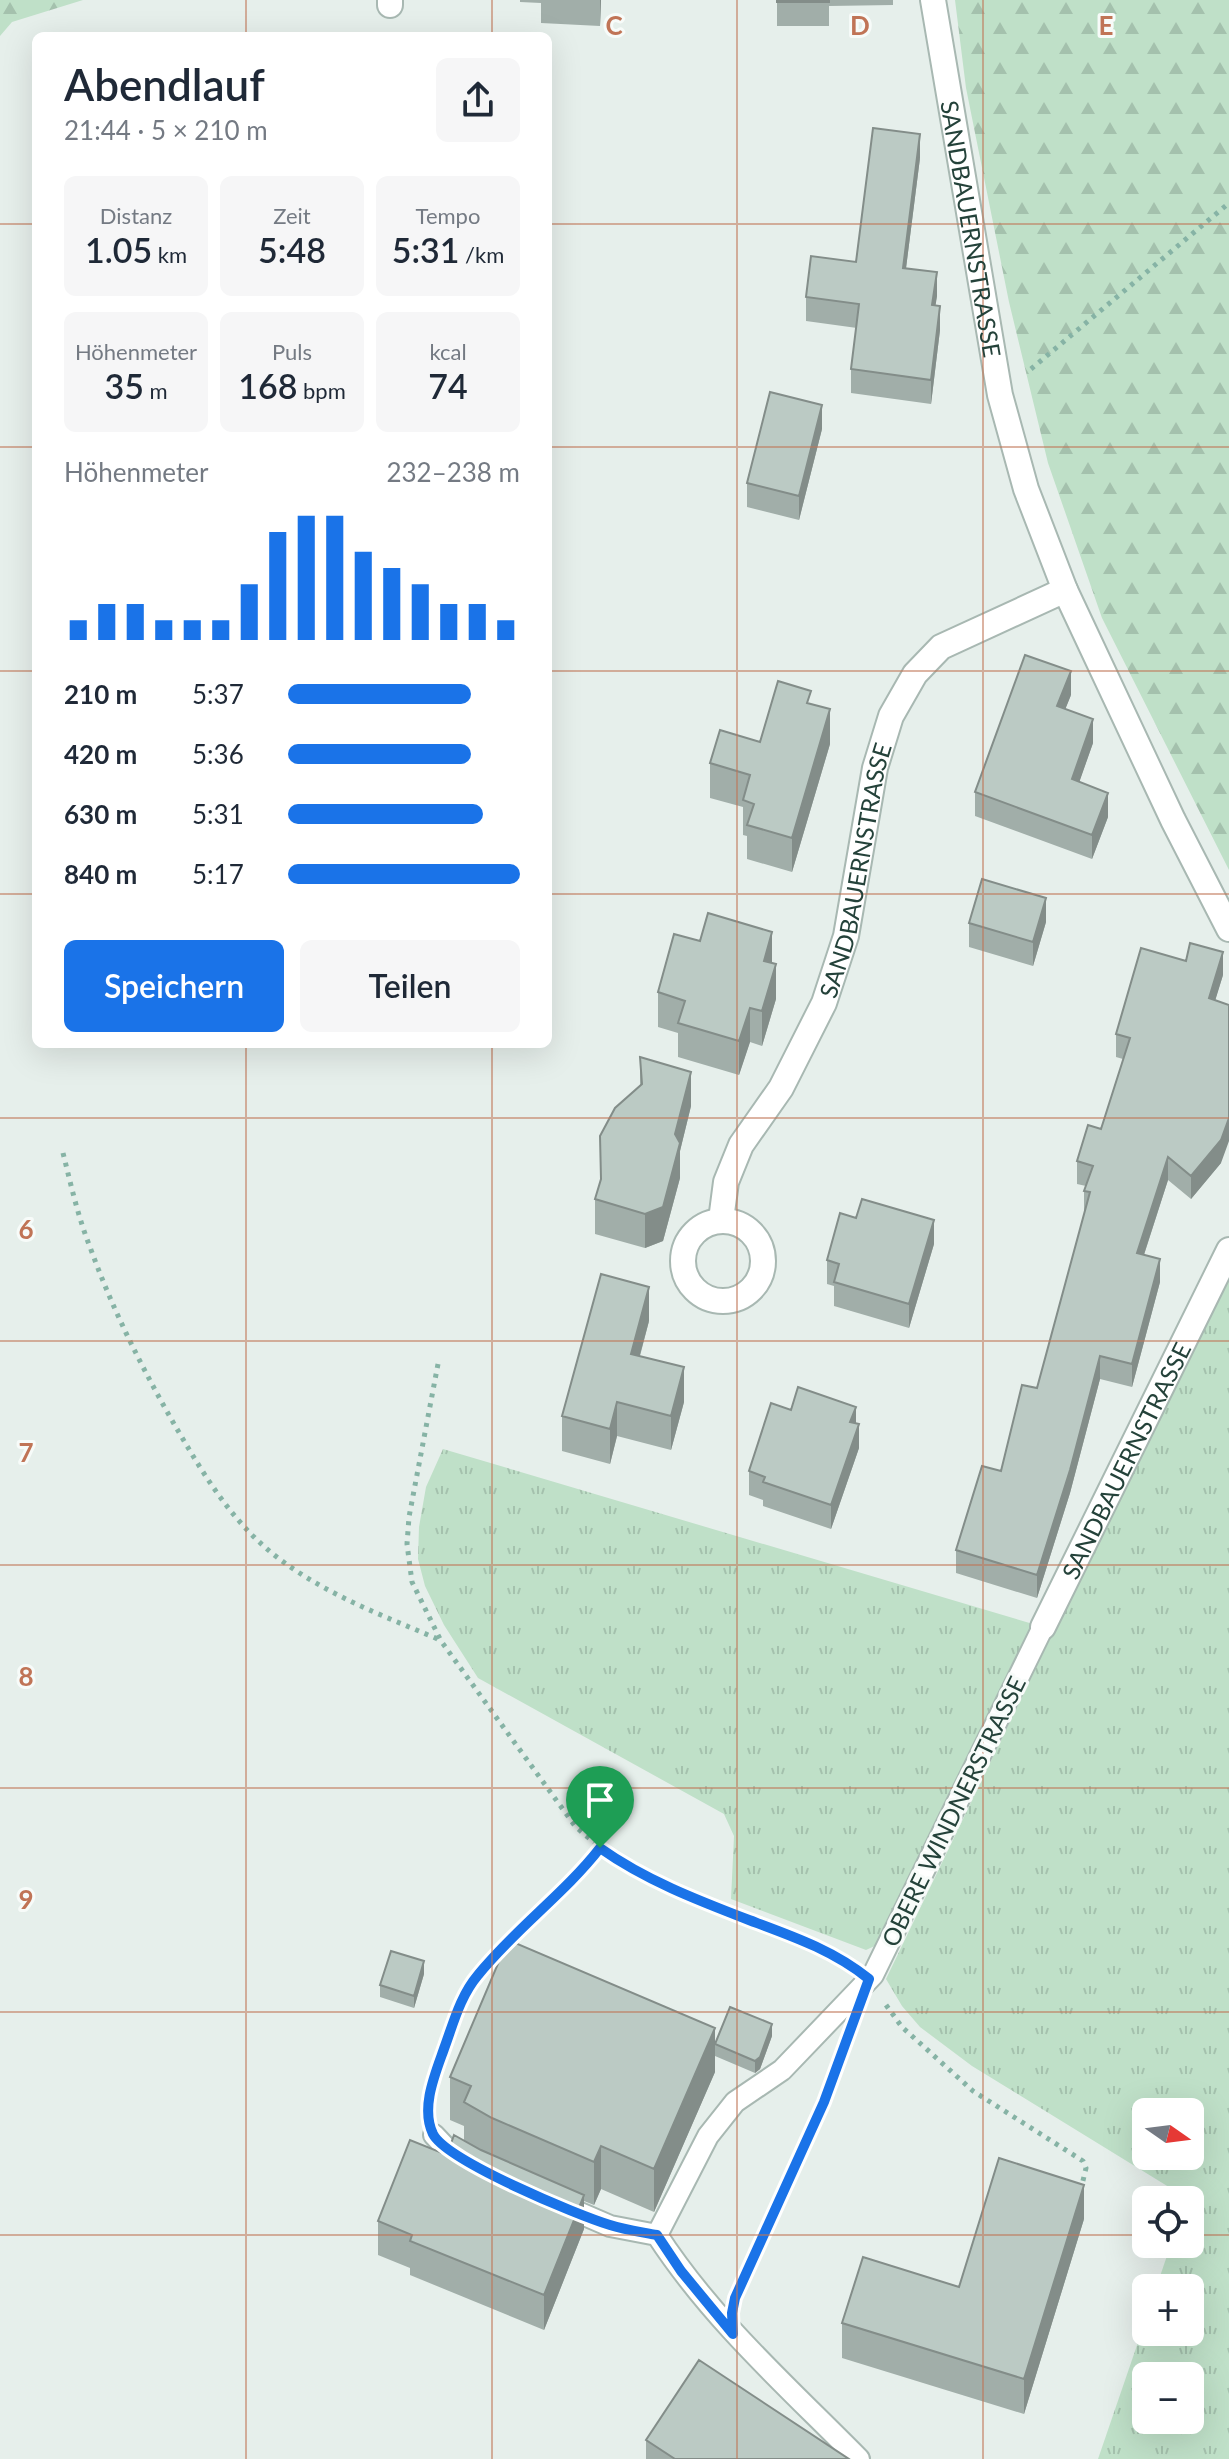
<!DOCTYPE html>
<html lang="de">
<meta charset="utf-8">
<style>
:root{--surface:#fff;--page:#f6f6f7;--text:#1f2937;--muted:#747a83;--accent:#1a73e8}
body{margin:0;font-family:Lato,sans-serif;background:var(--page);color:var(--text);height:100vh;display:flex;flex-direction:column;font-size:30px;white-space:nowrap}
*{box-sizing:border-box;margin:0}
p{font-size:26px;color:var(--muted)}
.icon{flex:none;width:44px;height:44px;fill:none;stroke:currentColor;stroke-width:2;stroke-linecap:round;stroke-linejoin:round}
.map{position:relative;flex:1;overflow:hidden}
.details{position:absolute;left:32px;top:32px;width:520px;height:1016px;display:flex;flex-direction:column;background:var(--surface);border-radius:12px;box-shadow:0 8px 32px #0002}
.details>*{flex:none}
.needle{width:52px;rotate:104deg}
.buttons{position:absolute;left:1132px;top:2098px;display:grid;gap:16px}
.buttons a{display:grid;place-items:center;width:72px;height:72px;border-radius:12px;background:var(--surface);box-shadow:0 8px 32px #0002;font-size:40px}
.pin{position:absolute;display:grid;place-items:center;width:68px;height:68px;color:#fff;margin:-82px -34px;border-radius:50% 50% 50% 0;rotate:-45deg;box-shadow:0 0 8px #0007}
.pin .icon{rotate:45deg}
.round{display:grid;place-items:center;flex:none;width:84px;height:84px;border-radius:12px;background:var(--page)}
.summary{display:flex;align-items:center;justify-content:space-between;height:136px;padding:0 32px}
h1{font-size:44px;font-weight:600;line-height:60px}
.metrics{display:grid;grid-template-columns:repeat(3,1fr);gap:12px;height:136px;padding:8px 32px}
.metrics div{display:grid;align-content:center;border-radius:12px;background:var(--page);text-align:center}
.metrics b{font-size:34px;font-weight:600}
.metrics small{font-size:22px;font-weight:400}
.metrics p{font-size:22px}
.chart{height:224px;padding:16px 32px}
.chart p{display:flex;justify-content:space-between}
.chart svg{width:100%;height:144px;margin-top:8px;stroke:var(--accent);stroke-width:6}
.button{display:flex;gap:16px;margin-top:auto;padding:16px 32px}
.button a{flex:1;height:92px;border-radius:12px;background:var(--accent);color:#fff;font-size:32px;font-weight:600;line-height:92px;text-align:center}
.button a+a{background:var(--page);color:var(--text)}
ul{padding:0 32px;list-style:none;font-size:26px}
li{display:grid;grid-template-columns:128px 96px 1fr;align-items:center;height:60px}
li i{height:20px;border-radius:10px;background:var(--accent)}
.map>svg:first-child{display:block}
</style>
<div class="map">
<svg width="1229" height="2459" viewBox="0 0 1229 2459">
<defs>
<pattern id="grass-tufts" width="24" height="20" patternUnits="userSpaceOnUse" patternTransform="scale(2)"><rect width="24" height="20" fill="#bfe0c8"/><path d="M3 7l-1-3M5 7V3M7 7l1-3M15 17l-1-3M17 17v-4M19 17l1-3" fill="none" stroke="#a4c1ad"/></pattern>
<pattern id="forest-firs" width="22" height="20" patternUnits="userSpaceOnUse" patternTransform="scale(2)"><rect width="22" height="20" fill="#bfe0c8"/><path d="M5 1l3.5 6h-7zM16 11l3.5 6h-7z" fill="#a4c1ad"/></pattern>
</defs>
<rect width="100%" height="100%" fill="#e6efeb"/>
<path fill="url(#grass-tufts)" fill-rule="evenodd" d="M 1229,1280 L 1229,2459 L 1098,2459 L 1146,2319 L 1146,2332 L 1190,2332 L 1190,2288 L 1156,2288 L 1171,2244 L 1190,2244 L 1190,2200 L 972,2066 L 920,2027 L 902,2006 L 886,1979 L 1054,1630 ZM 1146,2112 L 1190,2112 L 1190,2156 L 1146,2156 ZM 1146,2376 L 1190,2376 L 1190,2420 L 1146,2420 Z
M 443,1449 L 1033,1624 L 953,1795 L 879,1944 L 866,1950 L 731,1899 L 734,1836 L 724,1814 L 478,1678 L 444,1625 L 425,1586 L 418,1559 L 419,1527 L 426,1487 Z"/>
<path fill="url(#forest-firs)" d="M 0,0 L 83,0 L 12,22 L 0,36 Z
M 955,0 L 1229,0 L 1229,870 L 1102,618 L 1048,463 L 1009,302 L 966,88 Z"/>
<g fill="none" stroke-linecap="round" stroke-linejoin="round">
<g stroke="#a8b8b2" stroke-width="24">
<path id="lane" d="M 434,2135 L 450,2152 L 471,2164
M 559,2204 L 610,2226 L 657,2235
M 859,2459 C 788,2387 713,2321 657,2235 L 708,2136 L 735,2102 L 782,2070 L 873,1975 L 1043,1627"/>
</g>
<g stroke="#a8b8b2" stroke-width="28">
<g id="street">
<path id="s1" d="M 933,0 L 1000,395 L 1026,489 L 1065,590 L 1173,820 L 1229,929"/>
<path d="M 390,5 L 390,0"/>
<path id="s2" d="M 721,1220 L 726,1182 L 741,1145 L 781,1088 L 824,1003 L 846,936 L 875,768 L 891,716 L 915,674 L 941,647 L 1065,590"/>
<circle cx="723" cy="1261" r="40"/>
<path id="s3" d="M 1043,1627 L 1229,1250"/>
</g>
</g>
<path stroke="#86b3a5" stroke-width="5" stroke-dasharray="4 6" stroke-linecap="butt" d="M 1031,369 L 1229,203
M 63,1153 C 71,1185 78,1217 90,1247 C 113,1311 143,1370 177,1429 C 204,1475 231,1520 273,1554 C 323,1594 382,1615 440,1640
M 438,1364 L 409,1517 L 407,1544 L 412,1582 L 441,1641 L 575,1826 C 651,1896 755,1915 845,1960
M 886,2005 L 902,2027 L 973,2091 L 1083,2161 L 1086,2168 L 1081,2189
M 429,2107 L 434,2077 L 464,1995 L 506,1942 L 587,1865 L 600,1848
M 739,2288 L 824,2102 L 839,2059"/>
<use href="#lane" stroke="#fff" stroke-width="20"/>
<use href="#street" stroke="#fff" stroke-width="24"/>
</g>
<path fill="#a1aea9" d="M 520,0 L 601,0 L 600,26 L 541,23 L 541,3 L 520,2 Z
M 777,0 L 893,0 L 893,5 L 829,6 L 829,26 L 777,26 Z
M 920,158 L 906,268 L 937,296 L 935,305 L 940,330 L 931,404 L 851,393 L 851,369 L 857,328 L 806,321 L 806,297 L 856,262 Z
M 822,429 L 799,520 L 747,507 L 747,483 Z
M 1071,695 L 1065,709 L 1093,743 L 1079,782 L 1108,817 L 1092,859 L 975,816 L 975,792 Z
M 811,704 L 830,744 L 792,872 L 747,859 L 747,836 L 743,835 L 743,807 L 710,798 L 710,763 L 760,742 Z
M 1046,922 L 1033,966 L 969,947 L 969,923 Z
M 772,963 L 776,999 L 762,1046 L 750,1042 L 739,1075 L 678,1057 L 678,1033 L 658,1027 L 658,992 Z
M 1223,975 L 1215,1000 L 1221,1163 L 1191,1199 L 1168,1180 L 1144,1255 L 1160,1282 L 1132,1387 L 1100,1379 L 1070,1493 L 1037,1598 L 956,1573 L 956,1550 L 1001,1471 L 1037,1388 L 1084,1214 L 1084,1191 L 1086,1186 L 1077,1184 L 1077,1161 L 1101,1129 L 1123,1059 L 1116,1057 L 1116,1034 Z
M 640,1057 L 691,1106 L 680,1151 L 680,1178 L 663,1241 L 645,1248 L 595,1234 L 595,1199 L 640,1085 Z
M 934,1244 L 909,1328 L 834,1306 L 834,1286 L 827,1284 L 827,1260 Z
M 649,1321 L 640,1356 L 684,1402 L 671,1450 L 617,1436 L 610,1464 L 562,1451 L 562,1416 Z
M 791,1410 L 856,1423 L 859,1448 L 831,1529 L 763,1506 L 763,1500 L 749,1495 L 749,1471 Z
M 424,1974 L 414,2008 L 380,1997 L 380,1985 Z
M 772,2036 L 760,2069 L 755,2073 L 715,2056 L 715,2044 Z
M 715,2072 L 654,2212 L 601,2189 L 594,2205 L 584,2201 L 584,2229 L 544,2330 L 410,2275 L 410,2268 L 378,2255 L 378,2221 L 464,2141 L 464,2126 L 450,2120 L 450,2077 Z
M 1084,2219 L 1024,2414 L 842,2358 L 842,2323 L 959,2287 Z
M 646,2440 L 849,2459 L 646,2459 Z"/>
<path fill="#838d89" d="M 600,0 L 601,0 L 600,26 Z
M 920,134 L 920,158 L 903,292 L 903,268 Z
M 937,272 L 937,296 L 932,329 L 932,305 Z
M 940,306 L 940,330 L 931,404 L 931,380 Z
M 822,405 L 822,429 L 799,520 L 799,496 Z
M 1071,671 L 1071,695 L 1057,730 L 1057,706 Z
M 830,709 L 830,744 L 792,872 L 792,838 Z
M 1093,719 L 1093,743 L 1072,803 L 1072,779 Z
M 1108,793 L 1108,817 L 1092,859 L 1092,835 Z
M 1046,898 L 1046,922 L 1033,966 L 1033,942 Z
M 772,932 L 772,967 L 764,961 Z
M 1223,952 L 1223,975 L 1209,1021 L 1209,998 Z
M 776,964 L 776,999 L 762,1046 L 762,1011 Z
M 750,1008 L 750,1042 L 739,1075 L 739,1041 Z
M 691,1072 L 691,1106 L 680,1151 L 680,1178 L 663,1241 L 645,1248 L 645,1214 L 675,1134 Z
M 1229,1118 L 1229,1141 L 1221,1163 L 1191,1199 L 1191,1176 Z
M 1168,1157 L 1168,1180 L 1137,1276 L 1137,1253 Z
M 934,1220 L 934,1244 L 909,1328 L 909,1304 Z
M 1160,1259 L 1160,1282 L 1132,1387 L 1132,1364 Z
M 649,1287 L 649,1321 L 631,1388 L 631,1354 Z
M 1100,1356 L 1100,1379 L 1070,1493 L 1037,1598 L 1037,1575 Z
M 684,1367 L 684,1402 L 671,1450 L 671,1416 Z
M 617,1402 L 617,1436 L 610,1464 L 610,1429 Z
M 856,1407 L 856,1431 L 850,1422 Z
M 859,1424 L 859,1448 L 831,1529 L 831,1505 Z
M 424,1961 L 424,1974 L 414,2008 L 414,1996 Z
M 772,2024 L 772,2036 L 760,2069 L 755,2073 L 755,2061 Z
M 715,2028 L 715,2072 L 654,2212 L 654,2169 Z
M 601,2146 L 601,2189 L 594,2205 L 594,2162 Z
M 1084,2185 L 1084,2219 L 1024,2414 L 1024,2379 Z
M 584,2195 L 584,2229 L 544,2330 L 544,2295 Z"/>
<path fill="#bbcac4" stroke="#838d89" stroke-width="2" d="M 777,0 L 829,0 L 829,2 L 777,2 Z
M 873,128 L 920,134 L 903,268 L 937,272 L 932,305 L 940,306 L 931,380 L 851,369 L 859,304 L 806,297 L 811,256 L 856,262 Z
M 770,392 L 822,405 L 799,496 L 747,483 Z
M 1025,655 L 1071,671 L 1057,706 L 1093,719 L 1072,779 L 1108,793 L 1092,835 L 975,792 Z
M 778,681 L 811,691 L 807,703 L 830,709 L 792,838 L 747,825 L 754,804 L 743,800 L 750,775 L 710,763 L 720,730 L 760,742 Z
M 982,879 L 1046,898 L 1033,942 L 969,923 Z
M 708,913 L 772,932 L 764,961 L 776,964 L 762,1011 L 750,1008 L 739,1041 L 678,1023 L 685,1001 L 658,992 L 674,934 L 700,941 Z
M 1190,943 L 1223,952 L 1209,998 L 1229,1005 L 1229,1118 L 1221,1140 L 1191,1176 L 1168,1157 L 1137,1253 L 1160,1259 L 1132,1364 L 1100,1356 L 1070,1470 L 1037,1575 L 956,1550 L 982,1466 L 1001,1471 L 1022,1385 L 1037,1388 L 1090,1192 L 1084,1191 L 1093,1166 L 1077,1161 L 1088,1125 L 1101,1129 L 1130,1038 L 1116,1034 L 1141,948 L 1186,961 Z
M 640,1057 L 691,1072 L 675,1134 L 680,1143 L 663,1207 L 645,1214 L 595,1199 L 601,1179 L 600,1136 L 615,1108 L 642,1084 Z
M 862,1199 L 934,1220 L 909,1304 L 834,1282 L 839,1264 L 827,1260 L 840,1213 L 856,1218 Z
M 601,1274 L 649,1287 L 631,1354 L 684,1367 L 671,1416 L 617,1402 L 610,1429 L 562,1416 Z
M 798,1387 L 856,1407 L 850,1422 L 859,1424 L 831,1505 L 763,1482 L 765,1477 L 749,1471 L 771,1403 L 791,1410 Z
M 508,1940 L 715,2028 L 654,2169 L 601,2146 L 594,2162 L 492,2118 L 464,2102 L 471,2086 L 450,2077 Z
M 391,1951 L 424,1961 L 414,1996 L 380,1985 Z
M 730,2007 L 772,2024 L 760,2057 L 755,2061 L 715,2044 Z
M 454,2135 L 481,2150 L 584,2195 L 544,2295 L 410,2241 L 412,2235 L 378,2221 L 410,2140 L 447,2155 Z
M 999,2158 L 1084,2185 L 1024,2379 L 842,2323 L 863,2257 L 959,2287 Z
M 699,2360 L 849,2459 L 675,2459 L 646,2440 Z"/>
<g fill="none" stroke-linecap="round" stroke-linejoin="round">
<g stroke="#fff" stroke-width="16">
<path id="route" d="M 600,1848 C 645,1880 697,1900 749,1920 C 792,1936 833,1950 869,1979 L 824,2102 L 735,2298 L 732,2313 L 733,2334 L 681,2271 L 657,2235 C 642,2232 625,2230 610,2225 C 577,2215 447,2161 433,2134 C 420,2107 436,2072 445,2046 C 454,2021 461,1995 478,1975 C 515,1929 565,1893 600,1848 Z"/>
</g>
<use href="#route" stroke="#1a73e8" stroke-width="10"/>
</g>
<path fill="none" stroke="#c07456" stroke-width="2" stroke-opacity="0.55" d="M 246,0 L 246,36M 492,0 L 492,36M 737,0 L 737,2459M 983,0 L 983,2459M 0,224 L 36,224M 548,224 L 1229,224M 0,447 L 36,447M 548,447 L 1229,447M 0,671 L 36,671M 548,671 L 1229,671M 0,894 L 36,894M 548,894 L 1229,894M 246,1044 L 246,2459M 492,1044 L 492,2459M 0,1118 L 1229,1118M 0,1341 L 1229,1341M 0,1565 L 1229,1565M 0,1788 L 1229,1788M 0,2012 L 1229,2012M 0,2235 L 1146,2235M 1190,2235 L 1229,2235"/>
<g text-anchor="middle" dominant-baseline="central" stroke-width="6" stroke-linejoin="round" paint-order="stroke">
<g font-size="24" fill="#24423a" stroke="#f7fbf9">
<text stroke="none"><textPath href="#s1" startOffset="232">SANDBAUERNSTRASSE</textPath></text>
<text stroke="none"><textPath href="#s2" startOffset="380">SANDBAUERNSTRASSE</textPath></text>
<text stroke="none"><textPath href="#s3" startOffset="186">SANDBAUERNSTRASSE</textPath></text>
<text transform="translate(953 1811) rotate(-64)">OBERE WINDNERSTRASSE</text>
</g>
</g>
<g font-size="26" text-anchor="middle" font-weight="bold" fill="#c07456" stroke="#f7fbf9" stroke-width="6" stroke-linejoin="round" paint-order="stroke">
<text x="614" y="35">C</text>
<text x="860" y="35">D</text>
<text x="1106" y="35">E</text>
<text x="26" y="1239">6</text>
<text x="26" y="1462">7</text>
<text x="26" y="1686">8</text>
<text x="26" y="1909">9</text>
</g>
</svg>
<div class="buttons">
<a><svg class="needle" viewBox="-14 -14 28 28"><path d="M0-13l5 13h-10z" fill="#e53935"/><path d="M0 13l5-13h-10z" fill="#747a83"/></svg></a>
<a><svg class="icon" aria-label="locate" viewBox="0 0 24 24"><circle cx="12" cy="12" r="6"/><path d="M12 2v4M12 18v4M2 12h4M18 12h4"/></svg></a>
<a>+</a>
<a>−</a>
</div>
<div class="pin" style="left:600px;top:1848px;background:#1e9e55"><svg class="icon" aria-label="arrive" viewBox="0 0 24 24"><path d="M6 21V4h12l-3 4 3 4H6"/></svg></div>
<section class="details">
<div class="summary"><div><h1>Abendlauf</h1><p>21:44 · 5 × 210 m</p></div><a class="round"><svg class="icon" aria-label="share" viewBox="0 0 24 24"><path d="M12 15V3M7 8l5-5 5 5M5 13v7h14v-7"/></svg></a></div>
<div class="metrics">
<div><p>Distanz</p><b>1.05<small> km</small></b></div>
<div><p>Zeit</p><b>5:48</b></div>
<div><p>Tempo</p><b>5:31<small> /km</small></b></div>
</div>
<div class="metrics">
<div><p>Höhenmeter</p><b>35<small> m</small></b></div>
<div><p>Puls</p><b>168<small> bpm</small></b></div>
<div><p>kcal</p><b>74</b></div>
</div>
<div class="chart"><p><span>Höhenmeter</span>232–238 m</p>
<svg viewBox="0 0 160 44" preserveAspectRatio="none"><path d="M5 44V38M15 44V33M25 44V33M35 44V38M45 44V38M55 44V38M65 44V27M75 44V11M85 44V6M95 44V6M105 44V17M115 44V22M125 44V27M135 44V33M145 44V33M155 44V38"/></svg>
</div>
<ul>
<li><b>210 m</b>5:37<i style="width:79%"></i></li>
<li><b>420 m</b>5:36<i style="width:79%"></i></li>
<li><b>630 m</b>5:31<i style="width:84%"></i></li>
<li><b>840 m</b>5:17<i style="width:100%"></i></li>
</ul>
<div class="button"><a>Speichern</a><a>Teilen</a></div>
</section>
</div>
